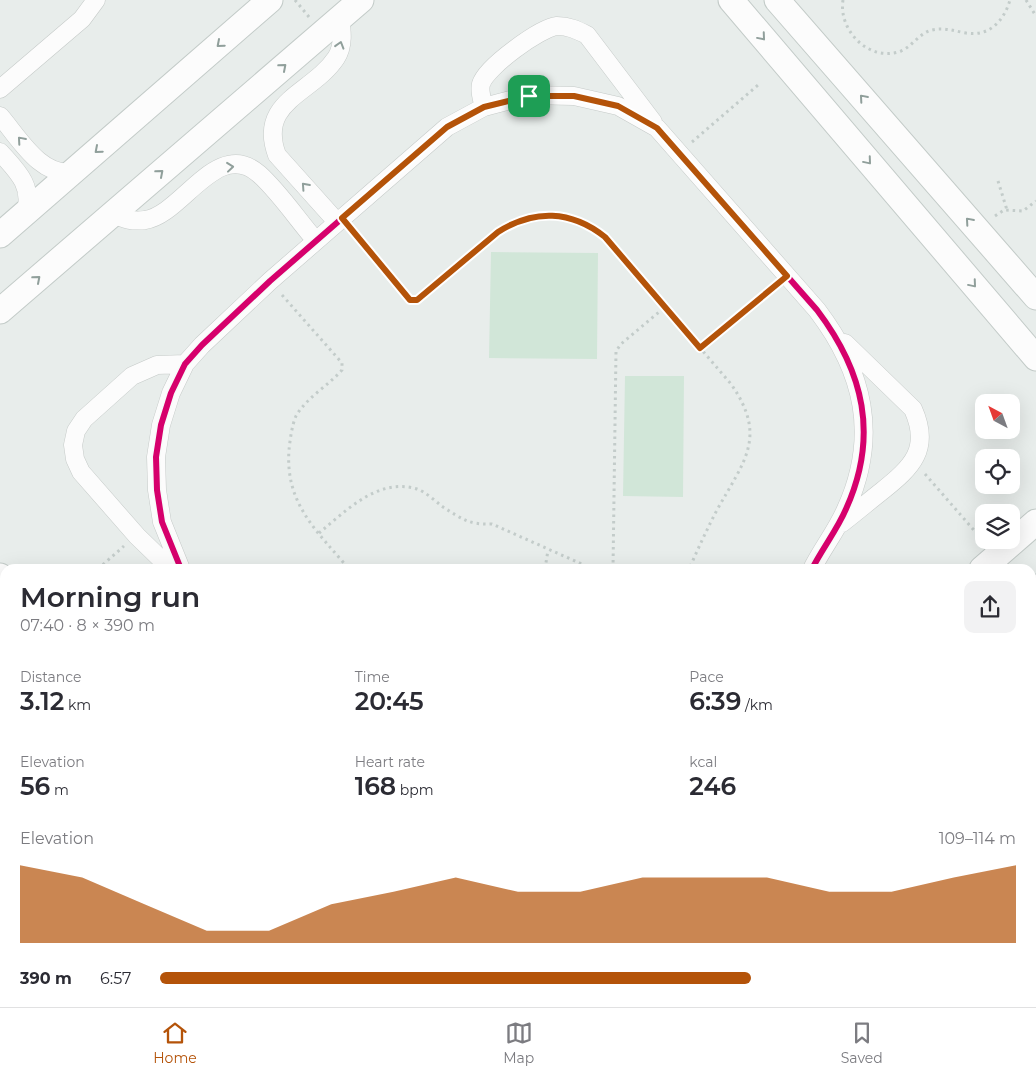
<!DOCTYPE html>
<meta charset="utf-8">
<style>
:root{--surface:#fff;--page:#f2f2f3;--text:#2b2b33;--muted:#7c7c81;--line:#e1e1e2;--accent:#b45309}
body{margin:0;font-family:Montserrat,sans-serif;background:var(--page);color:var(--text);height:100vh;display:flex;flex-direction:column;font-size:19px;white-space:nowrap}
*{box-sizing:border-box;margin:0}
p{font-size:16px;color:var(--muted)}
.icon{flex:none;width:28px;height:28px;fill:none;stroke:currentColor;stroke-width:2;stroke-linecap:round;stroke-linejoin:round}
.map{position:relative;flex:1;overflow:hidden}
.sheet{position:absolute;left:0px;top:564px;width:1036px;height:444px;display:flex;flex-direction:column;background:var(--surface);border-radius:15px 15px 0 0;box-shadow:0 5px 20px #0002}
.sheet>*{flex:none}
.needle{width:32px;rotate:319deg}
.fabs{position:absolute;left:975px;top:394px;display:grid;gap:10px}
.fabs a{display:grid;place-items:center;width:45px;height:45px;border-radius:10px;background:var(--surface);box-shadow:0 5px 20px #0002;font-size:25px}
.pin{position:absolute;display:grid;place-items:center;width:42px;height:42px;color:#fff;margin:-21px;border-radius:10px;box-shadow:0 2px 8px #0006}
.round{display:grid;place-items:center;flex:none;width:52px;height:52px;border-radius:10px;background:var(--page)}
.summary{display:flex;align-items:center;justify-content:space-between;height:85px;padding:0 20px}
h1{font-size:28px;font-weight:600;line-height:38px}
.figures{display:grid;grid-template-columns:repeat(3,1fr);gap:8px;height:85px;padding:5px 20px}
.figures div{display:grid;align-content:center}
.figures b{font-size:25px;font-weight:600}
.figures small{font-size:14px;font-weight:400}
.figures p{font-size:14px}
.chart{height:140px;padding:10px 20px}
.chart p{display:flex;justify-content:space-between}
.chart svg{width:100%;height:90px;margin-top:5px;fill:var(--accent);opacity:.7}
ul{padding:0 20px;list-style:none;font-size:16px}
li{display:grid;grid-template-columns:80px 60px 1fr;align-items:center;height:38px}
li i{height:12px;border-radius:6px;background:var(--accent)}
.tab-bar{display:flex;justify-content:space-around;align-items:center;height:70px;border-top:1px solid var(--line);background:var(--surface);font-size:14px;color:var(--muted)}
.tab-bar a{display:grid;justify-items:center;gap:2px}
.tab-bar .on{color:var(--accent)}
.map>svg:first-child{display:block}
</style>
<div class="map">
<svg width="1036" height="1007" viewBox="0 0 1036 1007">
<rect width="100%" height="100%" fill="#e8edeb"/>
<path fill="#d1e6d8" d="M 491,252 L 598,253 L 597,359 L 489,358 Z
M 625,376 L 684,376 L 683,497 L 623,496 Z"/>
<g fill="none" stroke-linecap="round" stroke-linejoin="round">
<g stroke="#c5cac8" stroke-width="19">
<path id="street" d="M 0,89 L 82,19 L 96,0
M 484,107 C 482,99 479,92 481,84 C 486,67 540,28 557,26 C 569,26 577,30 587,35 L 653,122
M 0,116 C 19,138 41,178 74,172
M 0,152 C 17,171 33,185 26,212
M 112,214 C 124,219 133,222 145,220 C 182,215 217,137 259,174 C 280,193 297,219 316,241
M 337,222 L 277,155 C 257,101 312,94 336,58 C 344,46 342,31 340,17
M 842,523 C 855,513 868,502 882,491 C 912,467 931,449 913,409 L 845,343
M 171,569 L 137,536 L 81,472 L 75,459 L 73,445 L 76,431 L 84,419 L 132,376 L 157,365 L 185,364
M 181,569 L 162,522 L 157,490 L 156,457 L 161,425 L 171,393 L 185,364 L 202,345 L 270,281 L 447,127 L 484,107 L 529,95 L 574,96 L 618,106 L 657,128 L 817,310 C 864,372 879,436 846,509 C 837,530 822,549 812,569
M 0,857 L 5,863
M 641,1002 L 642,1007
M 953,1002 L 958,1007
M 106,1007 L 106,1002
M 611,1007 L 624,1002"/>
</g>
<g stroke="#c3cbc8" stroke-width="27">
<path id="secondary" d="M 731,0 L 1036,358
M 777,0 L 1036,297
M 0,235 L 270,0
M 0,311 L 361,0
M 982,569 L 1036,522
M 0,576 L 5,581
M 1031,591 L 1036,587
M 0,634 L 5,640
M 1031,971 L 1036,976
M 272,1002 L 273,1007
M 1006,1002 L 1010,1007
M 396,1007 L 396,1002
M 475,1007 L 489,1002"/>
</g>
<path stroke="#c3ccca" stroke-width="3" stroke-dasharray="2.5 4" stroke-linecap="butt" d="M 295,0 L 309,17
M 843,0 C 838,30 869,63 901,51 C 913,46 919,33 932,30 C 944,27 954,31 966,33 C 989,37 1004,21 1010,0
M 1026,0 L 1036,16
M 692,142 L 758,85
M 998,181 L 1007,210
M 995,216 L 1004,210 L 1023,211 L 1036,201
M 353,232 L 407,298 L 417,300 L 498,232 C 536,208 570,209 605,237 L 731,384 C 768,437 744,461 717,510 C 707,529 698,549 689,569
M 282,295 L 342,363 L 342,370 C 329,385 306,398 296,416 C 292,425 290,440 289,450 C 285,504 317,531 349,569
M 701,348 L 773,288
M 925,474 L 979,536
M 319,533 C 346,511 378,477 417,489 C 426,492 435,501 443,507 C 462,519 469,525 492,524 L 593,569
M 98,569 L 124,546
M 545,569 L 548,550
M 613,569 L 616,351 L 621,344 L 665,307"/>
<use href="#street" stroke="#fcfcfc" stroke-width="18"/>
<use href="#secondary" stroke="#fcfcfc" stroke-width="25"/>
<g stroke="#f7fbf9" stroke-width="9">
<path id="cycleway" d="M 181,569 L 162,522 L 157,490 L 156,457 L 161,425 L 171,393 L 185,364 L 202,345 L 270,281 L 447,127 L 484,107 L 529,95 L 574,96 L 618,106 L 657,128 L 817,310 C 864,372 879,436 846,509 C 837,530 822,549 812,569"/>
</g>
<use href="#cycleway" stroke="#d6006c" stroke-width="6"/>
</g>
<defs><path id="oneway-chevron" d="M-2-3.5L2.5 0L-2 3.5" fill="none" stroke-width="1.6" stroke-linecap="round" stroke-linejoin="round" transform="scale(1.25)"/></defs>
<g stroke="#909f9b">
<use href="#oneway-chevron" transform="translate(762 37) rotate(50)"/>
<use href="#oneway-chevron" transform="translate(220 44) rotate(139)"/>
<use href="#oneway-chevron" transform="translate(340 45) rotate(-73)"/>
<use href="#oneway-chevron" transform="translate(283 67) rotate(-41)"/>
<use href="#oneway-chevron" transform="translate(863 98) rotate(-131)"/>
<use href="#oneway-chevron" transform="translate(21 140) rotate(-131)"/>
<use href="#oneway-chevron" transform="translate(98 150) rotate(139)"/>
<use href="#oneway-chevron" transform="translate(868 161) rotate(50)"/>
<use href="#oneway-chevron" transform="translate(230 167) rotate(-6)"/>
<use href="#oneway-chevron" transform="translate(160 173) rotate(-41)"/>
<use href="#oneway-chevron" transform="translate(305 186) rotate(-132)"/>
<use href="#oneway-chevron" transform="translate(969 221) rotate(-131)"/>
<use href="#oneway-chevron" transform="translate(37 279) rotate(-41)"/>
<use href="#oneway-chevron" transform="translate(973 284) rotate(50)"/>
</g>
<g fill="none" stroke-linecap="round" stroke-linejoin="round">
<g stroke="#fff" stroke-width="10">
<path id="route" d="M 529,96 L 574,96 L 618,106 L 657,128 L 787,276 L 700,348 L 605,237 C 571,210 534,209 498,232 L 417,300 L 410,300 L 342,218 L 447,127 L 484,107 Z"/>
</g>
<use href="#route" stroke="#b45309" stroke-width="6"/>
</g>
</svg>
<div class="fabs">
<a><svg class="needle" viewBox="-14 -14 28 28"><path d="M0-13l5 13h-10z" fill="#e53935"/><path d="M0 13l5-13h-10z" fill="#7c7c81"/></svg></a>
<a><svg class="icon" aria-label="locate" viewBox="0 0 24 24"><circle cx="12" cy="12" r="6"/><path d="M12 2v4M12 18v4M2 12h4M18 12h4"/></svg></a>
<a><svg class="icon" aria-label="layers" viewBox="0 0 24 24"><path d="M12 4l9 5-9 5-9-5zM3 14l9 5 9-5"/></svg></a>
</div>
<div class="pin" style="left:529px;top:96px;background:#1e9e55"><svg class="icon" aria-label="arrive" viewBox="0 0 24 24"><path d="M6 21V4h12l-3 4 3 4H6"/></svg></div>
<section class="sheet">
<div class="summary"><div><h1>Morning run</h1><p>07:40 · 8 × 390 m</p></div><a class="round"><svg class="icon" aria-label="share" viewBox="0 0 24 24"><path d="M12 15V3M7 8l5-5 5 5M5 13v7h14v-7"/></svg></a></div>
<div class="figures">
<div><p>Distance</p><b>3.12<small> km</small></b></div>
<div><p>Time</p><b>20:45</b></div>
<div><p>Pace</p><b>6:39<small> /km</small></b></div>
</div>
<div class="figures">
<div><p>Elevation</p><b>56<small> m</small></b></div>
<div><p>Heart rate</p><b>168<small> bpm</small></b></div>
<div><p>kcal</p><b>246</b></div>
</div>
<div class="chart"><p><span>Elevation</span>109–114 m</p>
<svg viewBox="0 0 160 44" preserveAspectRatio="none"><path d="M0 44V6L10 12L20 25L30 38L40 38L50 25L60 19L70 12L80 19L90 19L100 12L110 12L120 12L130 19L140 19L150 12L160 6V44z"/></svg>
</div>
<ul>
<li><b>390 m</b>6:57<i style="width:69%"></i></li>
</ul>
</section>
</div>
<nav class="tab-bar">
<a class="on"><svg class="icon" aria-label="home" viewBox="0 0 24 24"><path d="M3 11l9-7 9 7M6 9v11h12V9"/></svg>Home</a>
<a><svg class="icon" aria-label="map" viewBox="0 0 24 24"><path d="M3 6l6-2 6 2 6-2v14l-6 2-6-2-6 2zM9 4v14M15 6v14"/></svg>Map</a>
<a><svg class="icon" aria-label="saved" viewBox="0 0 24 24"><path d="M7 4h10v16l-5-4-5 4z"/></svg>Saved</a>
</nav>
